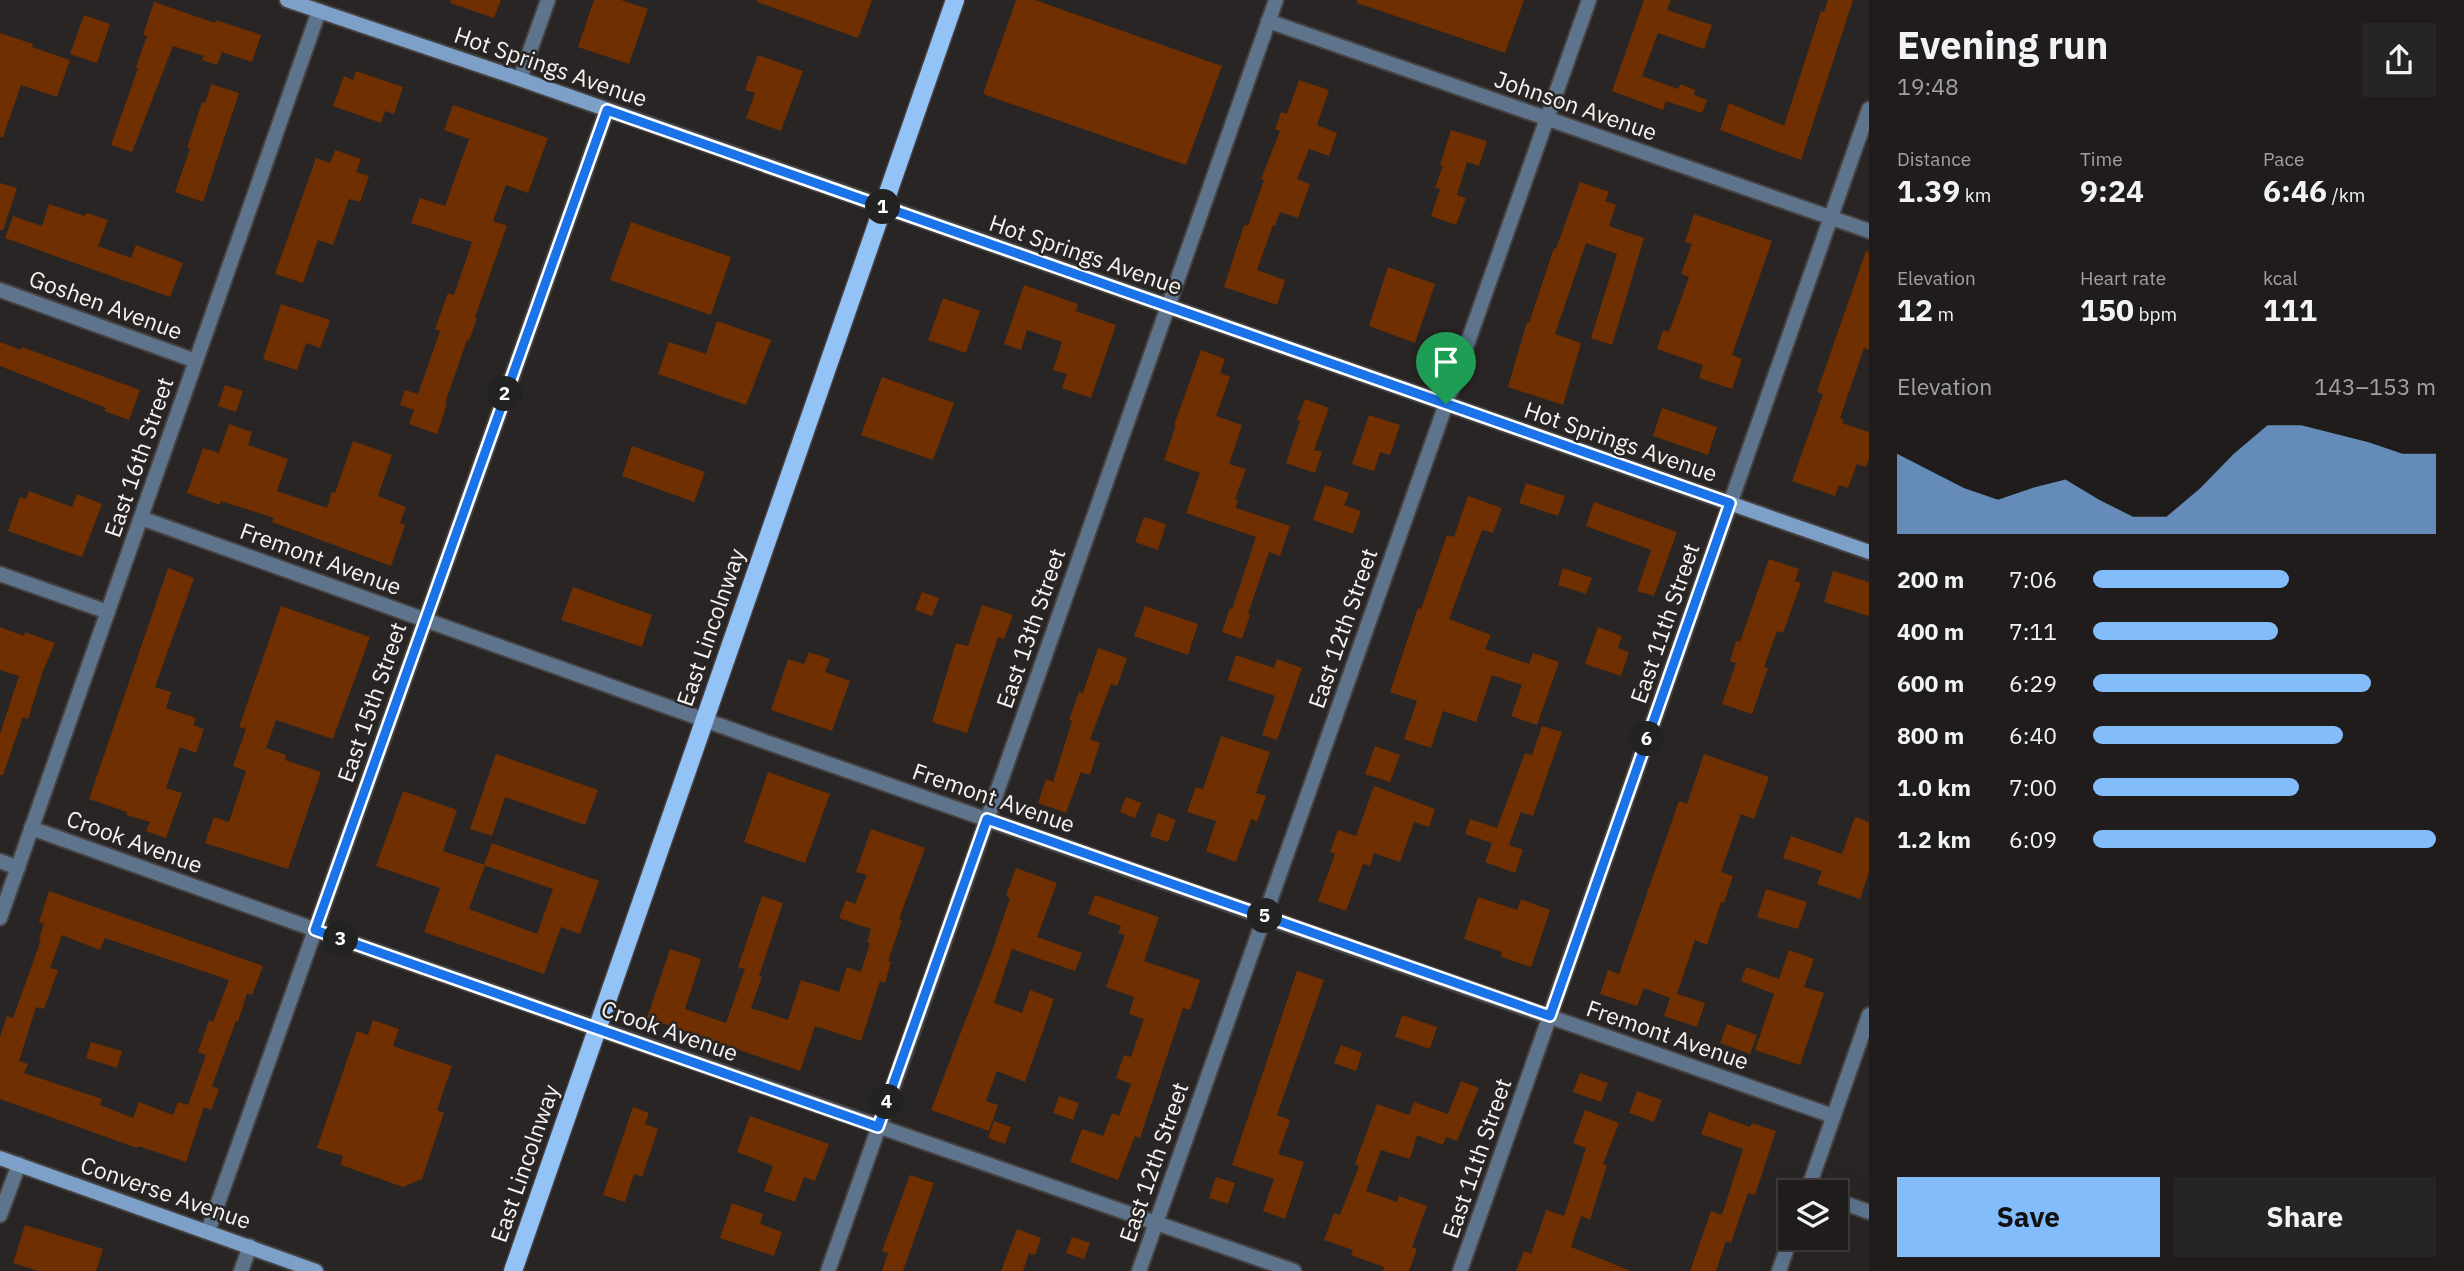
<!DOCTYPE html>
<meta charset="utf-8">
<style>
:root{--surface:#1f1c1b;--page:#272524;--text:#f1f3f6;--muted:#a1a1a3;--line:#3c3a3a;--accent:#83bcfb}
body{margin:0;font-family:"IBM Plex Sans",sans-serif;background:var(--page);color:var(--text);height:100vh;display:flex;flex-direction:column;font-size:26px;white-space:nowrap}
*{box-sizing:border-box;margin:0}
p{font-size:23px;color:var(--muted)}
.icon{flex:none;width:38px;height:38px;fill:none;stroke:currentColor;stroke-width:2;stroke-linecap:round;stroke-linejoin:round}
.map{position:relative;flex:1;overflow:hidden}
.sheet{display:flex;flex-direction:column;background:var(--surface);width:595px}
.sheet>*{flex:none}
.tools{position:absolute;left:1778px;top:1180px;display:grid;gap:14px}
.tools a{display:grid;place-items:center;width:70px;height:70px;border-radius:0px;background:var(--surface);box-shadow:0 7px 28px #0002,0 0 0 2px var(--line);font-size:35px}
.pin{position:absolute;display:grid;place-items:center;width:60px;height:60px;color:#fff;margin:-72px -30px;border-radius:50% 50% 50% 0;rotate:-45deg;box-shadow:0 0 7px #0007}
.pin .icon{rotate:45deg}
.km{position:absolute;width:35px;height:35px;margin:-18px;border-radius:50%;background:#222;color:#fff;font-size:19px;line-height:35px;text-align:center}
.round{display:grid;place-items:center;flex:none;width:74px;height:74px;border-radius:0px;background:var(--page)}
.head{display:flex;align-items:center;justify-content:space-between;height:119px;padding:0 28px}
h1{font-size:38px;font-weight:700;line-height:52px}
.metrics{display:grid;grid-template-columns:repeat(3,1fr);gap:10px;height:119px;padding:7px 28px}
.metrics div{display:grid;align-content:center}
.metrics b{font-size:30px;font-weight:700}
.metrics small{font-size:19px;font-weight:400}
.metrics p{font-size:19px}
.chart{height:196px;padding:14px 28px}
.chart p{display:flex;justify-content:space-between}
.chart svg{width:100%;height:126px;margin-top:7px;fill:var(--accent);opacity:.7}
.primary-button{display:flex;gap:14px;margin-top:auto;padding:14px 28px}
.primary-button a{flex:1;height:80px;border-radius:0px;background:var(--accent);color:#111;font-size:28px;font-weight:700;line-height:80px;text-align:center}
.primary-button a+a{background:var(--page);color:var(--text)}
ul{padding:0 28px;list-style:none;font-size:23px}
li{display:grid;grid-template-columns:112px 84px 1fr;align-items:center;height:52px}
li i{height:18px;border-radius:9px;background:var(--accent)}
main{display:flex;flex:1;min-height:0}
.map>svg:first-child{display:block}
</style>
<main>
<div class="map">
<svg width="1869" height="1271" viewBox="0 0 1869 1271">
<rect width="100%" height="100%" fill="#292524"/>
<path fill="#6f2f00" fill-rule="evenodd" d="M 451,0 L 501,0 L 494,18 L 450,3 Z
M 594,0 L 621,0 L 648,9 L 629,64 L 578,47 Z
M 758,0 L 872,0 L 858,38 L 757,2 Z
M 1016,0 L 1035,0 L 1222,66 L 1186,165 L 983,94 Z
M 1357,0 L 1524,0 L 1505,53 L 1357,3 Z
M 1644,0 L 1671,0 L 1667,10 L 1712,25 L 1704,49 L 1658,33 L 1642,76 L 1678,89 L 1680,84 L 1695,90 L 1694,95 L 1707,100 L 1702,113 L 1666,101 L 1663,110 L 1612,91 Z
M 1828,0 L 1853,0 L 1801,160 L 1720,130 L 1729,103 L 1784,126 L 1821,11 L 1824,12 Z
M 154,2 L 215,23 L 216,20 L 261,35 L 252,62 L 222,52 L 217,65 L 202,60 L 204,56 L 173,46 L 132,152 L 111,145 L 138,68 L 136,67 L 147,36 L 143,35 Z
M 84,15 L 110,24 L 97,63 L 70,54 Z
M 0,33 L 33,44 L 32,47 L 70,60 L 57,97 L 21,85 L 3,137 L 0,137 Z
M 758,55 L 803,71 L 781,131 L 746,118 L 755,93 L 745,90 Z
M 356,71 L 403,87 L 394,114 L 385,111 L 381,123 L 333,106 L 344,76 L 353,80 Z
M 1299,80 L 1329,90 L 1317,125 L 1337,133 L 1329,156 L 1309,149 L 1297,179 L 1310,184 L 1298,218 L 1280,212 L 1275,226 L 1273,225 L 1257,270 L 1285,280 L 1277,305 L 1224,287 L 1244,225 L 1248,226 L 1264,180 L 1261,179 L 1280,131 L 1275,129 L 1281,112 L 1287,114 Z
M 211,84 L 239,93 L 203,202 L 175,192 L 190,149 L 187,148 L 202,102 L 205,103 Z
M 453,105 L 548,138 L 528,193 L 506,185 L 493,221 L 507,226 L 475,317 L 477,318 L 469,341 L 467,340 L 445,403 L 447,404 L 437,434 L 409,424 L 414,410 L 400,405 L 405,390 L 418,394 L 440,331 L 435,329 L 448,293 L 454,295 L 472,242 L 411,223 L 420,198 L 445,206 L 469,139 L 444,130 Z
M 1451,130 L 1487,141 L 1479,166 L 1467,162 L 1457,195 L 1466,198 L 1456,225 L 1431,216 L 1440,189 L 1435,188 L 1443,166 L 1440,165 Z
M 335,150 L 361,159 L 356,172 L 369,176 L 360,202 L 349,199 L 333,245 L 318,240 L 303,283 L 275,274 L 316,158 L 330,163 Z
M 1580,182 L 1609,192 L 1605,201 L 1616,205 L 1609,226 L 1644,238 L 1612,345 L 1591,338 L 1617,254 L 1586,243 L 1555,334 L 1581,343 L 1563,405 L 1508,387 L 1527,322 L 1529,323 L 1554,248 L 1556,249 Z
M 0,183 L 17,188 L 3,230 L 0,230 Z
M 49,204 L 85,216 L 87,213 L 108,220 L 98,246 L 131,258 L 136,245 L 183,263 L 170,297 L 5,238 L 13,216 L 42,226 Z
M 1694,214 L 1772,241 L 1732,355 L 1742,359 L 1732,389 L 1699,378 L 1703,365 L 1657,349 L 1663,330 L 1669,332 L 1689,277 L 1681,274 L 1692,244 L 1685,242 Z
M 631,222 L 731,257 L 711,315 L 610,280 Z
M 1866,251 L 1869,252 L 1869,350 L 1864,348 L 1840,418 L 1843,419 L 1842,423 L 1869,432 L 1869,458 L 1866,467 L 1857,464 L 1848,488 L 1839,485 L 1835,496 L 1792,481 L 1823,394 L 1817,392 Z
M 1388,267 L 1435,284 L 1415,343 L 1369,326 Z
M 1024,285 L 1078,304 L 1076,311 L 1116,325 L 1091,398 L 1062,388 L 1067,374 L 1053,370 L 1062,342 L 1027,330 L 1021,350 L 1004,344 Z
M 943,298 L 980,311 L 966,353 L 928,340 Z
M 281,304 L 330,320 L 320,348 L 306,343 L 297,370 L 263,359 Z
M 717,321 L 771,340 L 746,405 L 658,374 L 669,342 L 706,354 Z
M 0,342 L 21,350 L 22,347 L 140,390 L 129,420 L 104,411 L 106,408 L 0,366 Z
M 1201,350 L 1225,359 L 1220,373 L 1230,377 L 1216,416 L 1242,425 L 1229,464 L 1246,469 L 1235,499 L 1238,500 L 1236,508 L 1290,526 L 1280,556 L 1269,552 L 1248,614 L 1250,615 L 1242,639 L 1222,632 L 1230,608 L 1232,609 L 1256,537 L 1186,513 L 1200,473 L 1164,460 L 1176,425 L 1174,425 Z
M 882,377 L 954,403 L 933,460 L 861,435 Z
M 225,385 L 243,391 L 236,412 L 218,406 Z
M 1305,399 L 1329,408 L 1314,450 L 1322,452 L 1315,473 L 1286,463 L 1300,421 L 1297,420 Z
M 1662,408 L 1717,427 L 1708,455 L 1653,436 Z
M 1369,415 L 1400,425 L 1390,455 L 1380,452 L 1374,471 L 1352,464 Z
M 229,424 L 252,432 L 248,445 L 288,459 L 277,491 L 327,508 L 332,492 L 335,493 L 353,441 L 392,455 L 378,496 L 406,507 L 400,523 L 405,525 L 391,566 L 272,522 L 274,518 L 221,501 L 220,505 L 187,493 L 203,448 L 219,453 Z
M 632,446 L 705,472 L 694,502 L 622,476 Z
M 1526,483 L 1565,496 L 1558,516 L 1519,503 Z
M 1325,485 L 1349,493 L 1344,505 L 1361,511 L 1353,534 L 1313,520 Z
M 29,491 L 72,507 L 77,494 L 102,504 L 82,557 L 8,531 L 20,497 L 26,499 Z
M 1468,496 L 1502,508 L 1493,533 L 1482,530 L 1449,619 L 1491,635 L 1485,649 L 1529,664 L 1533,653 L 1559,662 L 1537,725 L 1511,716 L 1522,685 L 1492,675 L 1476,722 L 1443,711 L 1431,748 L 1404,739 L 1417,701 L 1390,692 L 1418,608 L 1421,609 L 1447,535 L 1454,537 Z
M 1594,502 L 1677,532 L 1654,596 L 1637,591 L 1651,550 L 1586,526 Z
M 1144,517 L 1166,524 L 1158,550 L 1135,542 Z
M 1769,559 L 1799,569 L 1795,581 L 1801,583 L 1783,633 L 1777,631 L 1764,667 L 1768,668 L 1752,714 L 1722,704 L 1736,663 L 1730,661 L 1736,641 L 1740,642 Z
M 168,568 L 194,578 L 155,687 L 171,692 L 166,708 L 196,718 L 193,725 L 204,729 L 196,753 L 180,747 L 166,788 L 182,793 L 166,838 L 146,831 L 150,822 L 126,815 L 127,812 L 89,799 Z
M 1563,568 L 1592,578 L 1586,594 L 1558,585 Z
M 1833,571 L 1869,582 L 1869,616 L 1824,602 Z
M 573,587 L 652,615 L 642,647 L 561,620 Z
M 922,592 L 939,598 L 932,616 L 915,610 Z
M 982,605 L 1013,615 L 1004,639 L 998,637 L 967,733 L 932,722 L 956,643 L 968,646 Z
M 281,606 L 370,637 L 333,739 L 276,720 L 266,748 L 286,755 L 285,760 L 321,772 L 288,869 L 205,843 L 214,817 L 229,822 L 246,771 L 233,766 L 246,729 L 239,727 Z
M 1145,606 L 1198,624 L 1188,655 L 1134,636 Z
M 0,627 L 24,636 L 25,632 L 55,643 L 43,671 L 28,719 L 23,717 L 3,775 L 0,775 L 0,734 L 19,676 L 0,670 Z
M 1598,627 L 1622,636 L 1618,648 L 1629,652 L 1621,676 L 1585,664 Z
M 1098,648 L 1127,658 L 1117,686 L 1111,684 L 1090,739 L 1100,743 L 1090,775 L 1081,772 L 1066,813 L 1038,803 L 1046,779 L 1053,782 L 1072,721 L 1069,720 L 1079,692 L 1083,693 Z
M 809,652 L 830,659 L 825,672 L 850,681 L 832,731 L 771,710 L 788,659 L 804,664 Z
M 1236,655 L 1274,668 L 1277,659 L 1302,668 L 1277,740 L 1262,735 L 1275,696 L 1228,680 Z
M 1542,726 L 1562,732 L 1533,816 L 1521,812 L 1509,845 L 1523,850 L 1515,873 L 1485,862 L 1492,843 L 1465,834 L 1470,819 L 1497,828 L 1525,753 L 1532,755 Z
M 1221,736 L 1270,752 L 1256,793 L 1266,796 L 1257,822 L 1251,819 L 1236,862 L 1206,851 L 1216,821 L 1187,812 L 1196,787 L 1203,789 Z
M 1375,746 L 1400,755 L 1390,782 L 1365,774 Z
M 496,754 L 598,790 L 585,825 L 505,797 L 492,836 L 470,829 Z
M 1704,754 L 1769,777 L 1754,819 L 1741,814 L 1721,872 L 1733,876 L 1724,903 L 1721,902 L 1707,945 L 1695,940 L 1677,994 L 1705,1003 L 1697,1027 L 1664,1016 L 1670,998 L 1644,988 L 1637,1006 L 1600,994 L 1608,970 L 1619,974 L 1679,801 L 1687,804 Z
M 768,772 L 830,794 L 805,863 L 744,842 Z
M 1374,786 L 1435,809 L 1429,827 L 1414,822 L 1400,862 L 1374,853 L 1370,866 L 1363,864 L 1346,911 L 1318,901 L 1335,854 L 1330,852 L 1338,830 L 1356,836 Z
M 403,791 L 457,810 L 443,851 L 485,865 L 469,909 L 537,934 L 553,889 L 484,865 L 492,843 L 599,881 L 580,934 L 561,927 L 544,974 L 424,932 L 440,888 L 376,866 Z
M 1126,797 L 1141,803 L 1135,818 L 1120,812 Z
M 1158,813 L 1176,820 L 1168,842 L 1150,836 Z
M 1855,817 L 1869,822 L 1869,872 L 1860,899 L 1817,884 L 1822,871 L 1783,858 L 1791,836 L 1842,854 Z
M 871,829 L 925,848 L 899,919 L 902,920 L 888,961 L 891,962 L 885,983 L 880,981 L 861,1041 L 815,1026 L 800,1071 L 647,1018 L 670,949 L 701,959 L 685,1009 L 726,1023 L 745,969 L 738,967 L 762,896 L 783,903 L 759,976 L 762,977 L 751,1008 L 788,1020 L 801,980 L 839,992 L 847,967 L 861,972 L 870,943 L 867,942 L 871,929 L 839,918 L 846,900 L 855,904 L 867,875 L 856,872 Z
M 1016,868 L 1057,883 L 1037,937 L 1082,953 L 1075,971 L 1012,949 L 994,1003 L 1022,1013 L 1030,990 L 1054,999 L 1025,1082 L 997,1071 L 986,1101 L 998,1105 L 989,1131 L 931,1110 L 992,951 L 1010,898 L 1006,896 Z
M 1766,889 L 1807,902 L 1798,929 L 1757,917 Z
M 49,891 L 263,966 L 252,995 L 247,993 L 238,1022 L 236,1021 L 212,1086 L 219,1089 L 211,1110 L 204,1107 L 186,1162 L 138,1146 L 137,1148 L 0,1099 L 0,1037 L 7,1016 L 13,1018 L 41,940 L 39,939 L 44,924 L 39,922 ZM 62,935 L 100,950 L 105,938 L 229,980 L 213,1022 L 209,1020 L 198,1052 L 206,1055 L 188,1105 L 178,1102 L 173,1115 L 139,1102 L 133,1118 L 100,1105 L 102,1099 L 24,1073 L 28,1064 L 19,1061 L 36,1007 L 44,1009 L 58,970 L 50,968 Z
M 1095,895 L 1159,917 L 1144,961 L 1200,980 L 1190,1010 L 1183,1008 L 1140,1138 L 1135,1136 L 1118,1180 L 1070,1162 L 1082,1129 L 1103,1136 L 1112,1113 L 1119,1116 L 1131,1084 L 1116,1078 L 1124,1055 L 1131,1057 L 1144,1019 L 1129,1014 L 1134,997 L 1106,987 L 1125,935 L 1118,933 L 1121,926 L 1088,914 Z
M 1478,897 L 1517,910 L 1521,899 L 1550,910 L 1531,967 L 1501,957 L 1502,952 L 1464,939 Z
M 1789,950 L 1814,959 L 1804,987 L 1824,993 L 1800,1065 L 1755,1050 L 1774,994 L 1741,981 L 1746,967 L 1779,979 Z
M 1297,971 L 1324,980 L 1277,1115 L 1290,1120 L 1278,1154 L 1304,1162 L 1285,1219 L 1263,1211 L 1274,1179 L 1232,1165 Z
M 1402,1015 L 1437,1027 L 1430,1049 L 1395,1037 Z
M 373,1020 L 399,1029 L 393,1046 L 452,1066 L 437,1110 L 444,1113 L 422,1179 L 403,1187 L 341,1165 L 343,1156 L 317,1148 L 357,1031 L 368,1035 Z
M 1727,1024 L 1757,1035 L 1750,1054 L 1720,1043 Z
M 91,1042 L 122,1051 L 117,1068 L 86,1058 Z
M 1341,1045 L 1362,1053 L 1356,1071 L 1334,1063 Z
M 1580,1073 L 1608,1083 L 1601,1102 L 1573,1092 Z
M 1461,1081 L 1479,1088 L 1457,1141 L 1446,1137 L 1443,1145 L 1417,1135 L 1410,1159 L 1381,1150 L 1366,1191 L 1397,1202 L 1399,1196 L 1427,1206 L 1412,1247 L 1417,1249 L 1409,1271 L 1383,1271 L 1384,1267 L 1351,1255 L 1353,1250 L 1324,1240 L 1334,1213 L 1340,1215 L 1359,1166 L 1355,1164 L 1377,1104 L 1409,1115 L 1414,1102 L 1448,1114 Z
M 1637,1091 L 1662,1100 L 1654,1122 L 1629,1113 Z
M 1059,1096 L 1079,1103 L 1073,1120 L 1053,1113 Z
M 633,1107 L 649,1113 L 645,1124 L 658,1129 L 642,1177 L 634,1174 L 625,1202 L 603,1195 Z
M 1585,1110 L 1619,1123 L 1603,1164 L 1607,1165 L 1590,1220 L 1581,1216 L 1571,1247 L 1631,1271 L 1516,1271 L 1524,1251 L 1531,1254 L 1546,1210 L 1564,1216 L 1586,1148 L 1573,1143 Z
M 1709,1112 L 1750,1127 L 1752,1123 L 1776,1131 L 1755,1195 L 1748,1193 L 1731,1243 L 1726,1241 L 1716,1271 L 1690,1271 L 1711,1211 L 1722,1215 L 1743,1149 L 1701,1134 Z
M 750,1116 L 829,1144 L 815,1181 L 804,1177 L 795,1202 L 764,1191 L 773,1166 L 737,1152 Z
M 994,1121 L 1011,1127 L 1005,1144 L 988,1138 Z
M 910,1175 L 934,1183 L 903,1271 L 882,1271 L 888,1253 L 882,1251 Z
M 1216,1177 L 1235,1183 L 1228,1204 L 1209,1198 Z
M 732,1203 L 763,1214 L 760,1224 L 782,1232 L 774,1256 L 720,1238 Z
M 25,1225 L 103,1249 L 96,1271 L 38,1271 L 13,1263 Z
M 1017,1229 L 1041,1238 L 1035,1255 L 1029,1253 L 1023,1271 L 1001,1271 Z
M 1072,1237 L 1090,1243 L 1084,1259 L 1066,1253 Z"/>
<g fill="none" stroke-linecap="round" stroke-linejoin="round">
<g stroke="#464241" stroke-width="18">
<path id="street" d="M 1268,21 L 1869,231
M 520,79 L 548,0
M 0,290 L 196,361
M 141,518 L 766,742 L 1833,1116
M 0,574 L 108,612
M 31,828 L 375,951 L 1294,1271
M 0,861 L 18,868
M 0,918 L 319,11
M 1807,1192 L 1869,1015
M 1836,1200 L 1869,1212
M 0,1215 L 19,1164
M 208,1231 L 607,110
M 241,1271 L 250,1246
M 828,1271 L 1276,0
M 1139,1271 L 1589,0
M 1460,1271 L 1869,109
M 1779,1271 L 1791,1237"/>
</g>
<g stroke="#464241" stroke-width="18">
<path id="secondary" d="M 287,0 L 520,79 L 1869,552
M 0,1158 L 316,1271"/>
</g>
<g stroke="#464241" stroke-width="21">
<path id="primary" d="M 513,1271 L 955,0"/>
</g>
<use href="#street" stroke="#5e748d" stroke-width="14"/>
<use href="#secondary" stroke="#7ca0c8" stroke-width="14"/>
<use href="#primary" stroke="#93c2f6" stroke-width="18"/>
</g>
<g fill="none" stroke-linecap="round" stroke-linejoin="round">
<g stroke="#fff" stroke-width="14">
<path id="route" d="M 607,110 L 1730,503 L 1550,1016 L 987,819 L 878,1127 L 315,930 Z"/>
</g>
<use href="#route" stroke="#1a73e8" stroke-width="9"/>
</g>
<g text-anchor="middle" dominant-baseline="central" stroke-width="5" stroke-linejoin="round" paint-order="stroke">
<g font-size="23" fill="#f6f4f2" stroke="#292524">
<text transform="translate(551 66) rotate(19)">Hot Springs Avenue</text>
<text transform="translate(1576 105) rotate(19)">Johnson Avenue</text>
<text transform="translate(1086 254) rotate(19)">Hot Springs Avenue</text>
<text transform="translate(106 304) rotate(20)">Goshen Avenue</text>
<text transform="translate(1621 441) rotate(19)">Hot Springs Avenue</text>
<text transform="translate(138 457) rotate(-71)">East 16th Street</text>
<text transform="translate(321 558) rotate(20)">Fremont Avenue</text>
<text transform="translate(1664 623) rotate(-71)">East 11th Street</text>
<text transform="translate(710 627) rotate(-71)">East Lincolnway</text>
<text transform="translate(1030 628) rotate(-71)">East 13th Street</text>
<text transform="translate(1342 628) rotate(-71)">East 12th Street</text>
<text transform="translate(371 702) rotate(-71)">East 15th Street</text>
<text transform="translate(994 797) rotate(19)">Fremont Avenue</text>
<text transform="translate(135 841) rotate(20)">Crook Avenue</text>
<text transform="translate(670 1030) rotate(19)">Crook Avenue</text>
<text transform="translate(1668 1034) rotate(19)">Fremont Avenue</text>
<text transform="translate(1476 1158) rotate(-71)">East 11th Street</text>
<text transform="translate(1153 1162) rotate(-71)">East 12th Street</text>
<text transform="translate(524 1163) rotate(-71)">East Lincolnway</text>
<text transform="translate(166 1192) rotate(19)">Converse Avenue</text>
</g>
</g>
</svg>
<div class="tools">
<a><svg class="icon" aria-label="layers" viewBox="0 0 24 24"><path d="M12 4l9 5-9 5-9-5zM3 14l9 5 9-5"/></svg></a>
</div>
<div class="pin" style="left:1446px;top:404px;background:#1e9e55"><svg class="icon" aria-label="arrive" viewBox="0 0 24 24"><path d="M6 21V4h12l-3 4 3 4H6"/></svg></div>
<b class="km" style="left:883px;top:207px">1</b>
<b class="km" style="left:505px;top:394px">2</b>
<b class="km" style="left:341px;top:939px">3</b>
<b class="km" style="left:887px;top:1102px">4</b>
<b class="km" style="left:1265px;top:916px">5</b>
<b class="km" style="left:1647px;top:739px">6</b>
</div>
<section class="sheet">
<div class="head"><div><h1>Evening run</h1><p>19:48</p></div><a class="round"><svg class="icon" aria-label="share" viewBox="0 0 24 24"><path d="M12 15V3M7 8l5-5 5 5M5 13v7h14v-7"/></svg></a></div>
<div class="metrics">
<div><p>Distance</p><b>1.39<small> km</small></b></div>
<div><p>Time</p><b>9:24</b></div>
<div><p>Pace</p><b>6:46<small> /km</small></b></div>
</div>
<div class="metrics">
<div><p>Elevation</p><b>12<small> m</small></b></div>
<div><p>Heart rate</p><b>150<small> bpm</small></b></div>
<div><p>kcal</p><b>111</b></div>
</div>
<div class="chart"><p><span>Elevation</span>143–153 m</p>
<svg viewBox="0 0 160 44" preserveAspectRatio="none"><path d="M0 44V16L10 22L20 28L30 32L40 28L50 25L60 32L70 38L80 38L90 28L100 16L110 6L120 6L130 9L140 12L150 16L160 16V44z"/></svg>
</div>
<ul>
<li><b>200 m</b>7:06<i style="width:57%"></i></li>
<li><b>400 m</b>7:11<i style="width:54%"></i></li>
<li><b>600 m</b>6:29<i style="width:81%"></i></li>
<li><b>800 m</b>6:40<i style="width:73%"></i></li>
<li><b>1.0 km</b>7:00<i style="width:60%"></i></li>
<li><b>1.2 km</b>6:09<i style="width:100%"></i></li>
</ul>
<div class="primary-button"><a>Save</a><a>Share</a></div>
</section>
</main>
